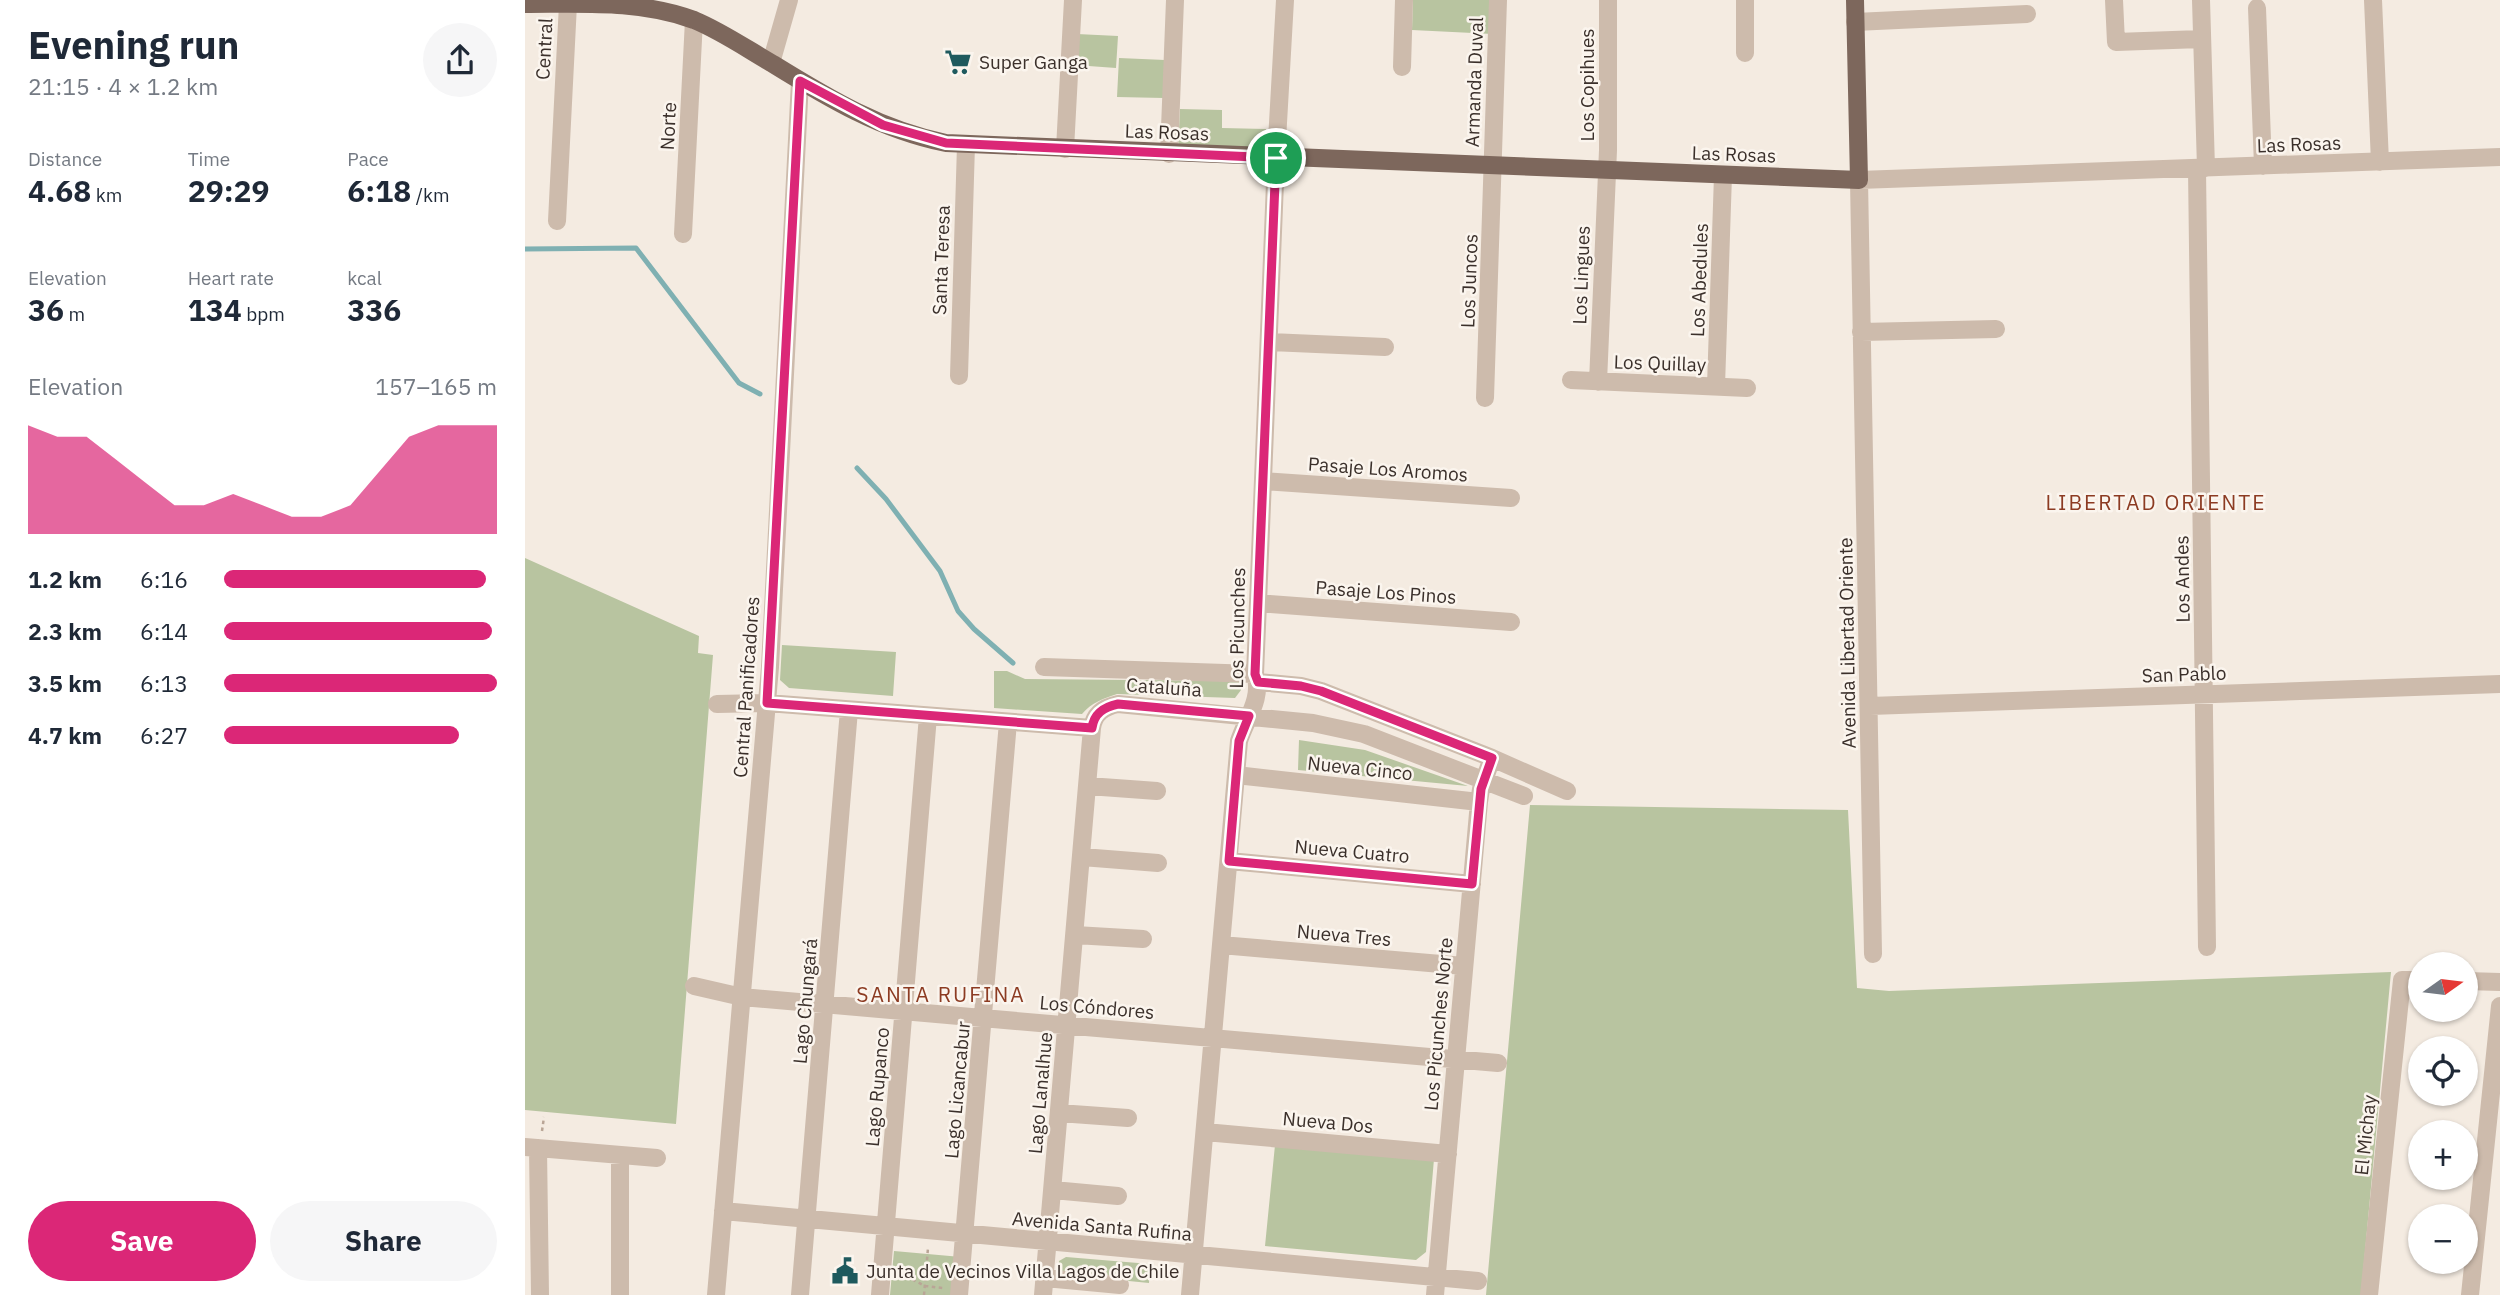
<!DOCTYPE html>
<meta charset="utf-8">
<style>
:root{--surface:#fff;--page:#f6f6f7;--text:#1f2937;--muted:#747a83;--accent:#db2777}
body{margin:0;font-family:"IBM Plex Sans",sans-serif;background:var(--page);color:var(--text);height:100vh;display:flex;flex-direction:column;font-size:26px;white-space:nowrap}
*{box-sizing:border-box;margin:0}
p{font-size:23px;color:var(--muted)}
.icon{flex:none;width:38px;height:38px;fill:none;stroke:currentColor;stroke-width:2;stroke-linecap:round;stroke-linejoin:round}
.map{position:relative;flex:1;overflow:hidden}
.drawer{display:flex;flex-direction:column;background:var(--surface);width:525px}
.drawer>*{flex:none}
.needle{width:46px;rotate:76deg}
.buttons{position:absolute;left:1883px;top:952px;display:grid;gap:14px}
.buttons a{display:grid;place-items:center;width:70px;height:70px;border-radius:50%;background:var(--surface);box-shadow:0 2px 5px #0004;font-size:35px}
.pin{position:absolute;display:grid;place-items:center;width:60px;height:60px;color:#fff;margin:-30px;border:4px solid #fff;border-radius:50%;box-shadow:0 2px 7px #0007}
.round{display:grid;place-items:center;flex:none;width:74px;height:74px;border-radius:37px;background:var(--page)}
.head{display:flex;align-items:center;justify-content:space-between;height:119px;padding:0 28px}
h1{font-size:38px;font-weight:700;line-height:52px}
.metrics{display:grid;grid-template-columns:repeat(3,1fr);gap:10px;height:119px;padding:7px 28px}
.metrics div{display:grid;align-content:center}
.metrics b{font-size:30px;font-weight:700}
.metrics small{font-size:19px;font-weight:400}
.metrics p{font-size:19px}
.chart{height:196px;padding:14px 28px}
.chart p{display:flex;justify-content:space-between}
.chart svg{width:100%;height:126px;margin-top:7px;fill:var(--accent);opacity:.7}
.cta{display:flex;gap:14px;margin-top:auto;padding:14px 28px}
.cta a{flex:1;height:80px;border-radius:42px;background:var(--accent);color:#fff;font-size:28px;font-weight:700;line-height:80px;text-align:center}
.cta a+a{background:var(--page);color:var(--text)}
ul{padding:0 28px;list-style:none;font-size:23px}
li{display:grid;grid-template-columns:112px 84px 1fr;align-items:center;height:52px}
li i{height:18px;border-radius:9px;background:var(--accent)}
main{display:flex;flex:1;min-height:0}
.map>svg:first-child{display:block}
</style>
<main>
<section class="drawer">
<div class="head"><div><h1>Evening run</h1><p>21:15 · 4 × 1.2 km</p></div><a class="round"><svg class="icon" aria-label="share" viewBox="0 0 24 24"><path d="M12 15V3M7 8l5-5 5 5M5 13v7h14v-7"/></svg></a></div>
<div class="metrics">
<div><p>Distance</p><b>4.68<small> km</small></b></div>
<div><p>Time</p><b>29:29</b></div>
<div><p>Pace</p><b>6:18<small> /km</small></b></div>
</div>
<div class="metrics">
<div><p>Elevation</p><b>36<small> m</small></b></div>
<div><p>Heart rate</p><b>134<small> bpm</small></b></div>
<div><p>kcal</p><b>336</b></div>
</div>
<div class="chart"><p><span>Elevation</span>157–165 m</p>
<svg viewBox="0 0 160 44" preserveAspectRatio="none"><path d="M0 44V6L10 10L20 10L30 18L40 26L50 34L60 34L70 30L80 34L90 38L100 38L110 34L120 22L130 10L140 6L150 6L160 6V44z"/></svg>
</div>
<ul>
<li><b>1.2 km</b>6:16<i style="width:96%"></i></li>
<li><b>2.3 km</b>6:14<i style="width:98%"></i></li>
<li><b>3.5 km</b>6:13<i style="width:100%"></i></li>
<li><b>4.7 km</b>6:27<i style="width:86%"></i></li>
</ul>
<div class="cta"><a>Save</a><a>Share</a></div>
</section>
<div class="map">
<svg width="1975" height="1295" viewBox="0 0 1975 1295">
<rect width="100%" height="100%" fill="#f4ebe1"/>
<path fill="#b8c4a0" d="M 888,0 L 969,0 L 968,34 L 887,30 Z
M 552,34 L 593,36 L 591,68 L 550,65 Z
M 594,58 L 640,60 L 639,98 L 592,97 Z
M 655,109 L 697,110 L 697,128 L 741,129 L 740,154 L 653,151 Z
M 0,558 L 174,636 L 173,653 L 188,655 L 151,1124 L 0,1110 Z
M 257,645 L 371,652 L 368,696 L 264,688 L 255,680 Z
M 469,671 L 482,671 L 500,679 L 717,681 L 716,690 L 710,698 L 592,694 C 578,699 567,702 557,714 L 469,708 Z
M 774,740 L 840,750 L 943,786 L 773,770 Z
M 1005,805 L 1323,810 L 1332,988 L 1364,991 L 1866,972 L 1836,1295 L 961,1295 Z
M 750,1145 L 909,1159 L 901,1252 L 891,1260 L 740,1246 Z
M 369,1251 L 436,1257 L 433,1295 L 365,1295 Z
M 541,1257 L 625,1264 L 624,1283 L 533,1274 L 534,1261 Z"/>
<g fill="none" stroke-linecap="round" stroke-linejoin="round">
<path stroke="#7fb0b2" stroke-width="5" d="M 0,249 L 111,248 L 214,383 L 235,394
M 332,468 L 361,499 L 415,571 L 433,611 L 449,629 L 488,663"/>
<path stroke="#b9a596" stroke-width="2.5" stroke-dasharray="3.5 3.5" stroke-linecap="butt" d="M 17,1131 L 19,1117
M 375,1273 L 400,1286 L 418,1288
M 399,1295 L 403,1248"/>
<path stroke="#cdbbac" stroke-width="18" d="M 1589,0 L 1591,42 L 1676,39
M 1676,0 L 1681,168
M 1848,0 L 1855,162
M 1732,8 L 1738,166
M 1330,22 L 1502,14
M 1220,53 L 1220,0
M 246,63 L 264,0
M 877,67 L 879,0
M 540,149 L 548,0
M 644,154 L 650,0
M 1672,169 L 1682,947
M 32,221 L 43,4
M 158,234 L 169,20
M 1336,332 L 1471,329
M 744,342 L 860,347
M 434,376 L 441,145
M 1046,380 L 1222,388
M 1073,382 L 1083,150 L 1083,0
M 1191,386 L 1198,175
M 960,398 L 973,0
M 738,481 L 986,498
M 733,603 L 986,622
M 519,667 L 730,674
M 733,682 L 776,686 L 796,691 L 967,758 L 1042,791
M 192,704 L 242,703 L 567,728
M 1345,706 L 1975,684
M 711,775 L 954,802
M 563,786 L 632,791
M 557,857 L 633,863
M 704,861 L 947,884
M 550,935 L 618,939
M 696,945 L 939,966
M 1348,954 L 1334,180 L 1975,157
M 1941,981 L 1975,982
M 169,986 L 217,997 L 973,1063
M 534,1113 L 603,1118
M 680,1132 L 923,1154
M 0,1147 L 132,1158
M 13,1148 L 15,1295
M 528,1190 L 593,1196
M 198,1211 L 953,1281
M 520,1278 L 595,1285
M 95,1295 L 95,1155
M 191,1295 L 245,667 L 275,81
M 275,1295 L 324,710
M 355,1295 L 403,716
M 434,1295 L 483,722
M 518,1295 L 567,728 C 569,713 579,707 593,704 L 788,723 L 839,734 L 999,796
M 665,1295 L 714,741 C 721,719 738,698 730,674 L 733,603 L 751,158 L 760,0
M 910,1295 L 954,802 L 956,789 L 967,758
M 1844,1295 L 1877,980 L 1895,980
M 1945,1295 L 1975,1006"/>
<path stroke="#7d675c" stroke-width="18" d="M 0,4 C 56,4 116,0 169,20 C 196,31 222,49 248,64 C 303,98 356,130 421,143 L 1334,180 L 1330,0"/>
</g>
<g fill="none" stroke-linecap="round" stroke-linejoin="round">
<g stroke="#fff" stroke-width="14">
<path id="route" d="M 275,81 L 358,125 L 421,143 L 751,158 L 730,674 L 733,682 L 776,686 L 796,691 L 967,758 L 956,789 L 947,884 L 704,861 L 714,741 L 724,716 L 593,704 C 579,707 569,713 567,728 L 242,703 Z"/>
</g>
<use href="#route" stroke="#db2777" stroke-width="9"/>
</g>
<defs>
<g id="supermarket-bare" transform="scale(2.1)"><path d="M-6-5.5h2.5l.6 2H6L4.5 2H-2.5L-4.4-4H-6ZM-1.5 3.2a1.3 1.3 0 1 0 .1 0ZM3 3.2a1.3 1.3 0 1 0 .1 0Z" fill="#1f5a5e" stroke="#fbf5ee" stroke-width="2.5" paint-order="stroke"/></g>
<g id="civic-bare" transform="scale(2.1)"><path d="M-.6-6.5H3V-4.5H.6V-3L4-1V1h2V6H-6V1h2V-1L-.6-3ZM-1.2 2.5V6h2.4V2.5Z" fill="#1f5a5e" stroke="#fbf5ee" stroke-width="2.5" paint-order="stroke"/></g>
</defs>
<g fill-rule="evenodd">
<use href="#supermarket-bare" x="433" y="62"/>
<use href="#civic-bare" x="320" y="1271"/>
</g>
<g text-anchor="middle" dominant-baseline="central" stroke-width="5" stroke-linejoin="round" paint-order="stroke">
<g font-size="19" fill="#3b302b" stroke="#fbf5ee">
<text transform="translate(19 49) rotate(-87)">Central</text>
<text transform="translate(949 82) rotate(-88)">Armanda Duval</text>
<text transform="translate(1062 85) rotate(-90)">Los Copihues</text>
<text transform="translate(143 126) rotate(-87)">Norte</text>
<text transform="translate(642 132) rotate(2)">Las Rosas</text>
<text transform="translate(1774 144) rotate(-2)">Las Rosas</text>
<text transform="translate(1209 154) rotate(2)">Las Rosas</text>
<text transform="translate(416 260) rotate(-88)">Santa Teresa</text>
<text transform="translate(1056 275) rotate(-88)">Los Lingues</text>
<text transform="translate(1174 280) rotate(-88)">Los Abedules</text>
<text transform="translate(944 281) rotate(-88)">Los Juncos</text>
<text transform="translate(1135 363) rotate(2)">Los Quillay</text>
<text transform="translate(863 469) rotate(4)">Pasaje Los Aromos</text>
<text transform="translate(1657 579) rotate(-91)">Los Andes</text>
<text transform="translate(861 592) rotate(4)">Pasaje Los Pinos</text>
<text transform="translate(712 628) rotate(-89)">Los Picunches</text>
<text transform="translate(1322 643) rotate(-91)">Avenida Libertad Oriente</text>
<text transform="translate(1659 674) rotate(-2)">San Pablo</text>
<text transform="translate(221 687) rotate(-86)">Central Panificadores</text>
<text transform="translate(639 687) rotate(4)">Cataluña</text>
<text transform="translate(835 768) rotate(6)">Nueva Cinco</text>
<text transform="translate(827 851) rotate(5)">Nueva Cuatro</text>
<text transform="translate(819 935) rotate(5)">Nueva Tres</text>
<text transform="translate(280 1001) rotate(-85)">Lago Chungará</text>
<text transform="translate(572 1007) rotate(5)">Los Cóndores</text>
<text transform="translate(913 1024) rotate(-85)">Los Picunches Norte</text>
<text transform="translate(352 1087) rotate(-85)">Lago Rupanco</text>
<text transform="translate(432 1090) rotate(-85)">Lago Licancabur</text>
<text transform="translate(515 1093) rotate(-85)">Lago Lanalhue</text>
<text transform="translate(803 1122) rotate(5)">Nueva Dos</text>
<text transform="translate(1840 1135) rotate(-84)">El Michay</text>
<text transform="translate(577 1226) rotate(5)">Avenida Santa Rufina</text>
</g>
<g font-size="19" fill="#3b302b" stroke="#fbf5ee" text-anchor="start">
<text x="454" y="62">Super Ganga</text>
<text x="341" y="1271">Junta de Vecinos Villa Lagos de Chile</text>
</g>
<g font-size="21" letter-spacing="2" fill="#8c3b22" stroke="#fbf5ee">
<text x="1631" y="502">LIBERTAD ORIENTE</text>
<text x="416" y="994">SANTA RUFINA</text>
</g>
</g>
</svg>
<div class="buttons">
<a><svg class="needle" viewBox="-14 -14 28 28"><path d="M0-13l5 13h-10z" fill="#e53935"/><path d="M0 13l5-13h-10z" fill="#747a83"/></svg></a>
<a><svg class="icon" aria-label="locate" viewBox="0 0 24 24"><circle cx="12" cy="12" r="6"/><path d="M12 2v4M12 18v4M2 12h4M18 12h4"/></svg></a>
<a>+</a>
<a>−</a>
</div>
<div class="pin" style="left:751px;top:158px;background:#1e9e55"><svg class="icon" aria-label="arrive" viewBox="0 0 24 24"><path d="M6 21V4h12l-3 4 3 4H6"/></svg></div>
</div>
</main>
